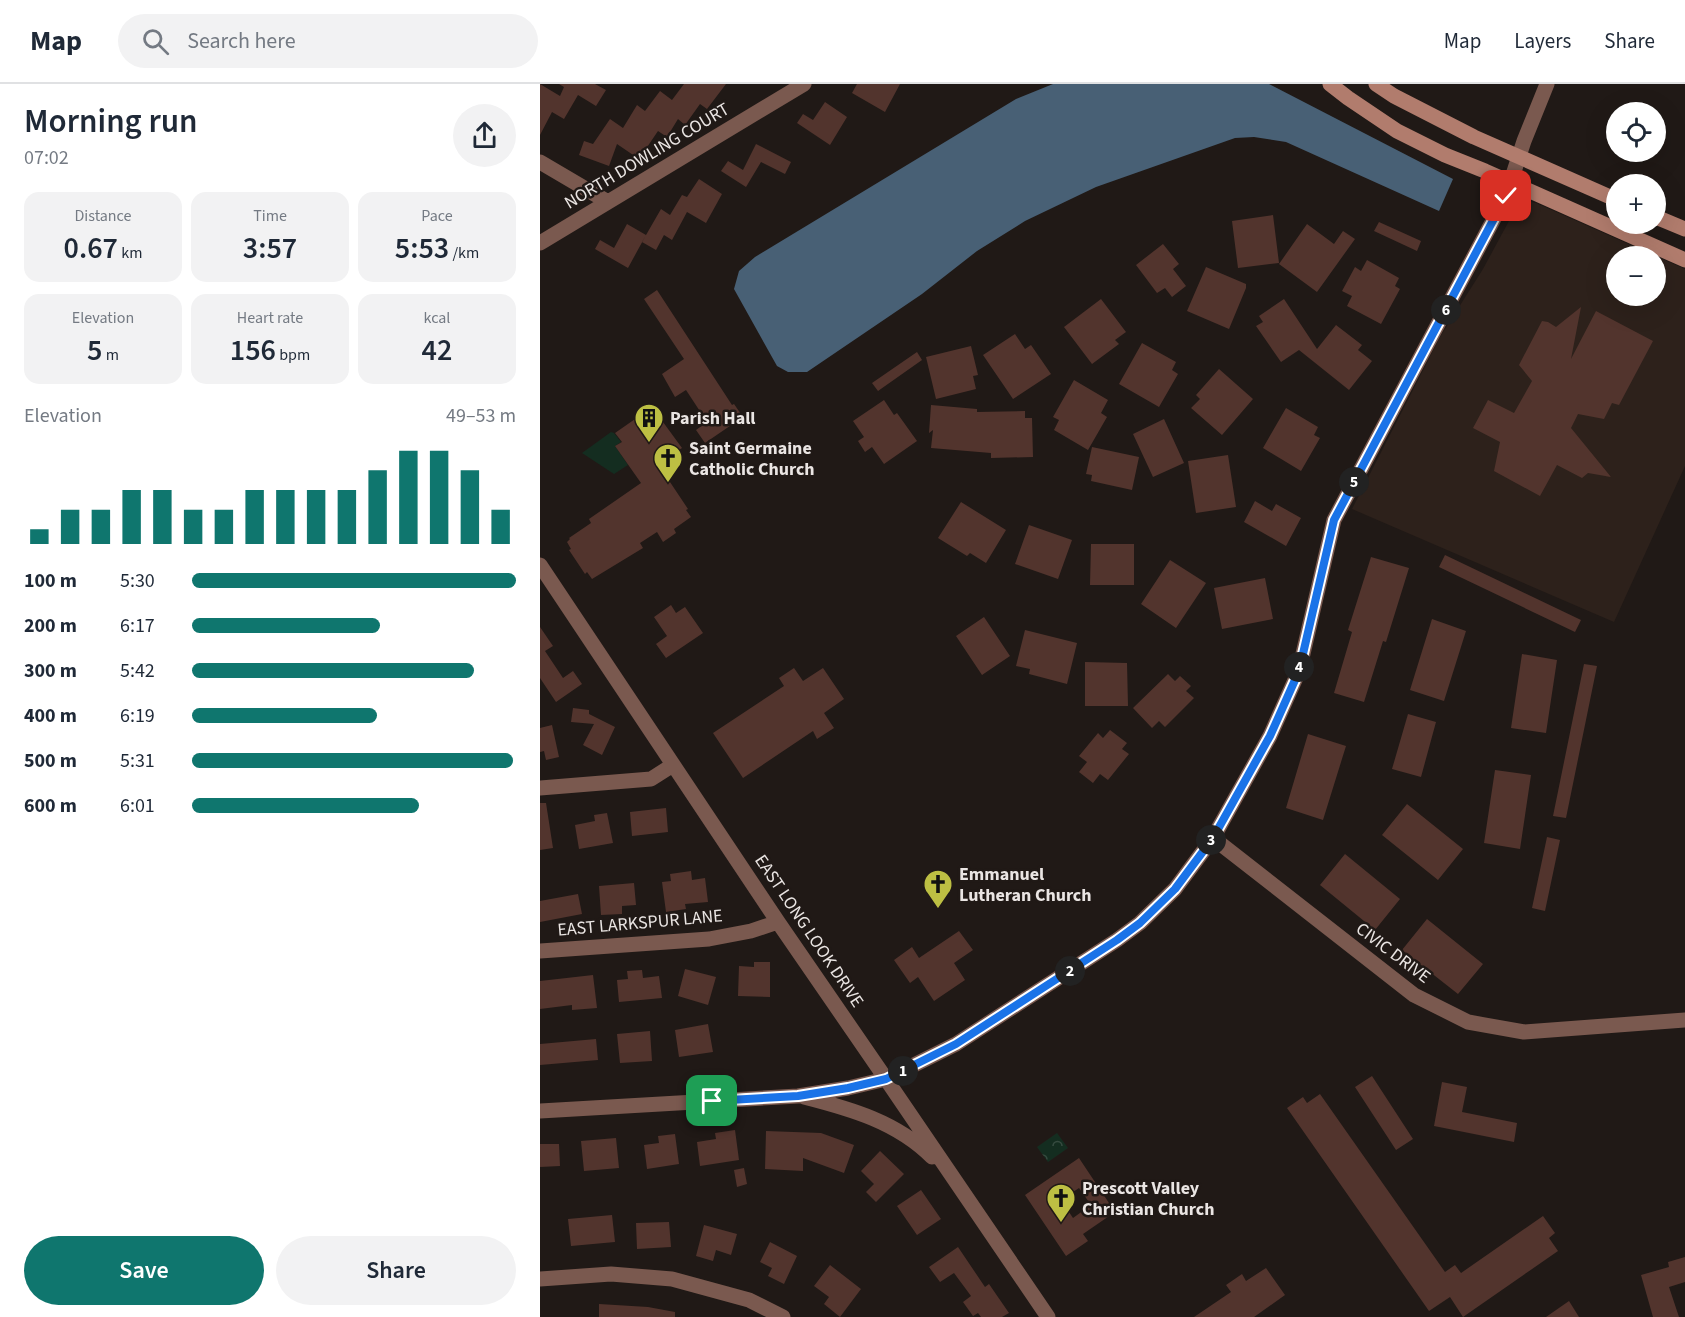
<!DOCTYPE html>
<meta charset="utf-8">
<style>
:root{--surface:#fff;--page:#f2f2f3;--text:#1f2937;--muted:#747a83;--line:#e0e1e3;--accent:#0f766e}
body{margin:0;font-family:"Source Sans 3",sans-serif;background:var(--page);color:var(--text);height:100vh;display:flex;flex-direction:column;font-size:22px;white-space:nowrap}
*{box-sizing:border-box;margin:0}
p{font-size:20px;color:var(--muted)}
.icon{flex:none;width:33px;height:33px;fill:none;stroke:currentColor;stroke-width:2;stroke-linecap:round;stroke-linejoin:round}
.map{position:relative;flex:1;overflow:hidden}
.panel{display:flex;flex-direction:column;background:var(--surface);width:540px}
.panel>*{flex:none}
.controls{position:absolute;left:1066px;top:18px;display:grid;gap:12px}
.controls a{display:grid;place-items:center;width:60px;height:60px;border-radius:50%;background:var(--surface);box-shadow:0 6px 24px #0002;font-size:30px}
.pin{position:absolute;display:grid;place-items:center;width:51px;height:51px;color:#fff;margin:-26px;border-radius:12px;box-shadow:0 3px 9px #0006}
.km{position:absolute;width:30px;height:30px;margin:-15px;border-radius:50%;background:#222;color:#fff;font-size:16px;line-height:30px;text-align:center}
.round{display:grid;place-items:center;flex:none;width:63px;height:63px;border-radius:32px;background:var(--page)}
.summary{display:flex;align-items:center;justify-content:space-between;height:102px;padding:0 24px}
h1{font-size:33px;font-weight:600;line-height:45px}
.stats{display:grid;grid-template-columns:repeat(3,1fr);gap:9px;height:102px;padding:6px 24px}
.stats div{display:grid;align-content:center;border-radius:15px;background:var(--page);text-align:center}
.stats b{font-size:30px;font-weight:600}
.stats small{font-size:16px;font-weight:400}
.stats p{font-size:16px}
.chart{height:168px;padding:12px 24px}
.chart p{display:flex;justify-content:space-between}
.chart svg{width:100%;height:108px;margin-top:6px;stroke:var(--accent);stroke-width:6}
.button{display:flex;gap:12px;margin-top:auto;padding:12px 24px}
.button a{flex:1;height:69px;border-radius:36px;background:var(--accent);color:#fff;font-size:24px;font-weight:600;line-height:69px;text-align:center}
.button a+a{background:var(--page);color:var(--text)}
ul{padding:0 24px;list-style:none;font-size:20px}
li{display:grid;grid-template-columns:96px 72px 1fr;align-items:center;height:45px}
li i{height:15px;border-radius:8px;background:var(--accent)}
header{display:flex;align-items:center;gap:36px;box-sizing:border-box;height:84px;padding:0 30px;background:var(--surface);border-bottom:2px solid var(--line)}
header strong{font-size:28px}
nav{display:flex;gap:33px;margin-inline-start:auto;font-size:21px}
.search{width:420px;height:54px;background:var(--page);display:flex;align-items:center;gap:15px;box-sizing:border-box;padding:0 21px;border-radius:33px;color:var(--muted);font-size:22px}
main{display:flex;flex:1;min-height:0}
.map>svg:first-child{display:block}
</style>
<header>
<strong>Map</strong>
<div class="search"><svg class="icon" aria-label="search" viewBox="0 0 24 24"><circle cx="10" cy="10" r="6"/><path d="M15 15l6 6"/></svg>Search here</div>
<nav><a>Map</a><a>Layers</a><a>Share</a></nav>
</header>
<main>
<section class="panel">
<div class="summary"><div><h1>Morning run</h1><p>07:02</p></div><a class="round"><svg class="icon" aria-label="share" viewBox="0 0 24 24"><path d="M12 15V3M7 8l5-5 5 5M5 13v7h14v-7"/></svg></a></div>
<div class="stats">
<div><p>Distance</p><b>0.67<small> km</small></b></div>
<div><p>Time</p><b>3:57</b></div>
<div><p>Pace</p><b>5:53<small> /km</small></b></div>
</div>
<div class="stats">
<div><p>Elevation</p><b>5<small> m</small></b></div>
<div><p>Heart rate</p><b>156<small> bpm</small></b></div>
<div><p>kcal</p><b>42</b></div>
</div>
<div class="chart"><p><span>Elevation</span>49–53 m</p>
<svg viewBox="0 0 160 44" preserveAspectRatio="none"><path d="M5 44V38M15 44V30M25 44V30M35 44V22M45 44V22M55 44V30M65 44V30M75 44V22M85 44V22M95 44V22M105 44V22M115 44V14M125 44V6M135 44V6M145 44V14M155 44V30"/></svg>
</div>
<ul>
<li><b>100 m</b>5:30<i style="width:100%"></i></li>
<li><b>200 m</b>6:17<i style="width:58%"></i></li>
<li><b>300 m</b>5:42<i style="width:87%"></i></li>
<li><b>400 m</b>6:19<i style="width:57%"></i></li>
<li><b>500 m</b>5:31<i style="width:99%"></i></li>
<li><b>600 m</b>6:01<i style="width:70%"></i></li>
</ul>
<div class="button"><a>Save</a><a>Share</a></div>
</section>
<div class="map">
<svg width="1145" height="1233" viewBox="0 0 1145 1233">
<defs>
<pattern id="park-crowns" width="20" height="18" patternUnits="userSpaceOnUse" patternTransform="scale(1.5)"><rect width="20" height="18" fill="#142d20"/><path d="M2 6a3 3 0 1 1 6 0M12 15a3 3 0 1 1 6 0" fill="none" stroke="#364b40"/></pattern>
</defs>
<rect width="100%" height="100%" fill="#201916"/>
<path fill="#2d211b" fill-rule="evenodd" d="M 991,118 L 996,119 L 1145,185 L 1145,382 L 1074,538 L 812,425 L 900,253 L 943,185 L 976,124 L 980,121 ZM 1077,172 L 1116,172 L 1116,212 L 1077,212 Z"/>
<path fill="url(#park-crowns)" d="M 517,1049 L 528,1064 L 508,1078 L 497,1063 Z"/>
<path fill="#142d20" d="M 71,348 L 74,349 L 81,358 L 75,362 L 88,381 L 74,390 L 42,369 Z"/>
<path fill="#486075" d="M 513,0 L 729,0 L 913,95 L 899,127 L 746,58 L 714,53 L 695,54 L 556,103 L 485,137 L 437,167 L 382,210 L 267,288 L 248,288 L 237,282 L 194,205 L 199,187 L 215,173 L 476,15 Z"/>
<path fill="#52342d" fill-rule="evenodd" d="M 0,0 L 20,12 L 24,3 L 19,0 L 55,0 L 66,6 L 56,22 L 38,11 L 24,35 L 12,28 L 0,51 Z
M 144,0 L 186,0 L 167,25 L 160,20 L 145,41 L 138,35 L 127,53 L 118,47 L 99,75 L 77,60 L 69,82 L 39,71 L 44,57 L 53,60 L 70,35 L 83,44 L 97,21 L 105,27 L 120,7 L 132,16 Z
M 317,0 L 360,0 L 345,28 L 312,9 Z
M 285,18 L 307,33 L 290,61 L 257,39 L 263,30 L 273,36 Z
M 216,60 L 251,78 L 245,90 L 221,78 L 206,103 L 181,87 L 188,77 L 203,86 Z
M 159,95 L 182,110 L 166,139 L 147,128 L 132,156 L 124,151 L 116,166 L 102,158 L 121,125 L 130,131 L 142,111 L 147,113 Z
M 733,131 L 739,179 L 698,184 L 692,137 Z
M 839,138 L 881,157 L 877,167 L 834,147 Z
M 87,140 L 106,151 L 88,184 L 55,165 L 60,156 L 74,164 Z
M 767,140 L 794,160 L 803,147 L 815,155 L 777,208 L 739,180 Z
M 623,160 L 639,180 L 633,185 L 646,202 L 632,213 L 625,204 L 617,209 L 596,181 Z
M 827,176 L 859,194 L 855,202 L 860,205 L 841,240 L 807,222 L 812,212 L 802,207 L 815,183 L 821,187 Z
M 666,183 L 706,200 L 706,204 L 689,245 L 647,227 Z
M 117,206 L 192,321 L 194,320 L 203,333 L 165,359 L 156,346 L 167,338 L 146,306 L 135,313 L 122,290 L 144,275 L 104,215 Z
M 561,215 L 586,248 L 575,256 L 579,260 L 552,280 L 524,243 Z
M 744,215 L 777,265 L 796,241 L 822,261 L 818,266 L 832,277 L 809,306 L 759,266 L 741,278 L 716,242 L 723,238 L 719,232 Z
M 1041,223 L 1031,275 L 1056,227 L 1113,257 L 1079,321 L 1072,319 L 1064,335 L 1038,330 L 1031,344 L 1071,393 L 1048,389 L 1042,394 L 1017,381 L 1000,412 L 954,387 L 960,358 L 933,344 L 948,316 L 974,329 L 992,297 L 979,281 L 1002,237 L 1008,238 L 1016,243 Z
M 475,250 L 485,265 L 491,261 L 511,290 L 473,315 L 443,271 Z
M 602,259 L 636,278 L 632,286 L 638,290 L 619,323 L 579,300 Z
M 431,262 L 438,291 L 433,292 L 436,305 L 396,315 L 386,273 Z
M 377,268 L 382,276 L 338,307 L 332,299 Z
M 679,285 L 713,315 L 682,351 L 651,324 L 660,315 L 656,311 Z
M 534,296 L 568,316 L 561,329 L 567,333 L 548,366 L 514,346 L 519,336 L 513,333 Z
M 344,316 L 354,331 L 357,329 L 377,357 L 344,380 L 332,363 L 325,368 L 318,357 L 324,353 L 313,337 Z
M 391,321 L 437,325 L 437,328 L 485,327 L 485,334 L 492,334 L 493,373 L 451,374 L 451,369 L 391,364 L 393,346 L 389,349 Z
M 746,324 L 778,343 L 774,351 L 780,354 L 761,387 L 723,364 Z
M 108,326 L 119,341 L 123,338 L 142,364 L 128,373 L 130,376 L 120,383 L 148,425 L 146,426 L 151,433 L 134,445 L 136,449 L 123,458 L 117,448 L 100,459 L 103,464 L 52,495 L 47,488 L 45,490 L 29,466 L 31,465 L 27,458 L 30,455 L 29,454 L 51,439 L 49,435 L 101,399 L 75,362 L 82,358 L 75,349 Z
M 624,335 L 644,379 L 613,393 L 593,350 Z
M 552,363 L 599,373 L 592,406 L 551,397 L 552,391 L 546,390 Z
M 688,371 L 696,423 L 656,429 L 648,377 Z
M 715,417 L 732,427 L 736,420 L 761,434 L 746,462 L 704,438 Z
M 421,418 L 466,446 L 446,479 L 430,469 L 427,472 L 398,454 Z
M 489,441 L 532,456 L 518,495 L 475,480 Z
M 551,460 L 594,460 L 594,501 L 550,501 Z
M 905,471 L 1041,536 L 1035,548 L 899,483 Z
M 831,473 L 869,484 L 846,558 L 843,557 L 824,618 L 794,609 L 812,548 L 808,546 Z
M 630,476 L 666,499 L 636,544 L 601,520 Z
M 725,494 L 733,535 L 682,545 L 674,504 Z
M 131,521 L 136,529 L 145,523 L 163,549 L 126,574 L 116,560 L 127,552 L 114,533 Z
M 444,533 L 470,572 L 442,591 L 416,552 Z
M 892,535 L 926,547 L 904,617 L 870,606 Z
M 0,543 L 13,562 L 5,567 L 23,594 L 33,587 L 42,600 L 16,618 L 0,594 Z
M 485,546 L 537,559 L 527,600 L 489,590 L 490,585 L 476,582 Z
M 982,570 L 1017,576 L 1006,649 L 971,644 Z
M 545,578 L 587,579 L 588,622 L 545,622 Z
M 1044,580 L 1057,582 L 1026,734 L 1013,732 Z
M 254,584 L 263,597 L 283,584 L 304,615 L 284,629 L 294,644 L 277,655 L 273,647 L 203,694 L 173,649 L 244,602 L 239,594 Z
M 628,590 L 635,597 L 640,592 L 651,602 L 646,607 L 654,614 L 625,643 L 619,637 L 612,644 L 593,624 Z
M 33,624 L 49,626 L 49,630 L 75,643 L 62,671 L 43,661 L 54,640 L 31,638 Z
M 868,630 L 896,638 L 881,693 L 852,685 Z
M 12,641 L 19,673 L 6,676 L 4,667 L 0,668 L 0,644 Z
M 570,646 L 587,659 L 582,665 L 589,670 L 568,696 L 560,690 L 553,699 L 539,688 L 547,678 L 539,672 L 558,649 L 563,654 Z
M 768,650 L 806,662 L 783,736 L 746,724 Z
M 955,686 L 991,691 L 980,765 L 944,759 Z
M 0,719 L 6,719 L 13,764 L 0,766 Z
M 867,720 L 923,765 L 898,796 L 842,751 Z
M 126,724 L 128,748 L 92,752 L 90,728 Z
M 67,729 L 73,759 L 39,765 L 35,741 L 55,737 L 54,731 Z
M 1007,753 L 1020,756 L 1005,827 L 992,824 Z
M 805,770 L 860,815 L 835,846 L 780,801 Z
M 151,787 L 152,796 L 165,794 L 168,818 L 145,820 L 146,825 L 126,828 L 122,798 L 131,797 L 130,790 Z
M 94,799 L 96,821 L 82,822 L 82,830 L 61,831 L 59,802 Z
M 38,810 L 42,830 L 0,838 L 0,817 Z
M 887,835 L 943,880 L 918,910 L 862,866 Z
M 419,847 L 433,866 L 414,879 L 425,896 L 394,917 L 378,893 L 370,899 L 354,876 L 372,863 L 379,874 Z
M 214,878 L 230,878 L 230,913 L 198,912 L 199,882 L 214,883 Z
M 145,885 L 176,893 L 168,921 L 138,912 Z
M 102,886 L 103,894 L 119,892 L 122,914 L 79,918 L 77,896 L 88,895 L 87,887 Z
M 53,891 L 57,924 L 32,926 L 32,921 L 0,925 L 0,897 Z
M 168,940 L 173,968 L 139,973 L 135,946 Z
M 110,947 L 112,977 L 80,979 L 77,950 Z
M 56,955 L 58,976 L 0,981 L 0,960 Z
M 832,992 L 873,1055 L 856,1066 L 815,1003 Z
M 902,998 L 927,1003 L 922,1028 L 977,1039 L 974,1058 L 894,1042 Z
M 780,1010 L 905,1188 L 915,1181 L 921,1189 L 1003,1132 L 1015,1149 L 1009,1154 L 1018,1167 L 923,1233 L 910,1213 L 889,1227 L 747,1024 L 763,1013 L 767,1019 Z
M 195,1046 L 199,1076 L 160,1082 L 157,1058 L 176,1055 L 175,1049 Z
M 226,1047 L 281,1049 L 314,1061 L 304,1089 L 263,1074 L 263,1087 L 225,1085 Z
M 135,1050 L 139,1080 L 107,1085 L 104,1061 L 119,1059 L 118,1052 Z
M 76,1054 L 79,1084 L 44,1087 L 41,1057 Z
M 0,1060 L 19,1060 L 20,1082 L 0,1083 Z
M 340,1067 L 364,1090 L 336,1118 L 326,1108 L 334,1100 L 321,1087 Z
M 539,1074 L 575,1128 L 543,1150 L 548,1157 L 526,1172 L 485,1111 ZM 539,1104 L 551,1121 L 533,1134 L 521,1116 Z
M 204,1084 L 207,1100 L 197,1103 L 194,1086 Z
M 381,1106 L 401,1135 L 377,1151 L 357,1122 Z
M 72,1131 L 75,1158 L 31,1162 L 28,1135 Z
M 129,1138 L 131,1163 L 97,1165 L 96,1139 Z
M 164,1141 L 197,1150 L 191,1171 L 176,1166 L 173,1177 L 156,1172 Z
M 230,1158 L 257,1172 L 244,1200 L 228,1192 L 232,1184 L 220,1178 Z
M 418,1163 L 445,1203 L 449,1200 L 469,1229 L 462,1233 L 441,1233 L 438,1229 L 433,1232 L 423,1218 L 431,1212 L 414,1189 L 400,1198 L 389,1183 Z
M 1145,1173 L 1145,1198 L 1129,1203 L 1139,1233 L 1113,1233 L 1101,1191 L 1129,1183 L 1128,1178 Z
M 290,1181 L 321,1205 L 300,1233 L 284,1220 L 289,1213 L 274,1202 Z
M 726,1184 L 745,1211 L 714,1233 L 654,1233 L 691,1208 L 686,1201 L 702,1190 L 706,1197 Z
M 1029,1217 L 1039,1233 L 1006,1233 Z
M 59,1220 L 108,1223 L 135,1228 L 135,1233 L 59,1233 Z"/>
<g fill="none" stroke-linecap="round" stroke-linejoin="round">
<path stroke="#7a594f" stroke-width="15" d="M 0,78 L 68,118
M 0,159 L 264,0
M 0,481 L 238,838 L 346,995
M 0,704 L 111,695 L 133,681
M 0,867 L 169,855 L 211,847 L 238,838
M 0,1195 L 71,1190 L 132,1195 L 209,1216 L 243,1233"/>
<path stroke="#7a594f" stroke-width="15" d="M 673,754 L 874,911 L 928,938 L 984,948 L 1145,936
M 346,995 L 508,1233
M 264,1013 C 311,1025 357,1038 392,1073
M 0,1027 L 258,1012 L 308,1004 L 346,995 L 416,960 L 577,856 L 600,839 L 635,805 L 673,754 L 730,652 L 759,587 L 794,436 L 966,112 L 984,57 L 1007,0"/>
<path stroke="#b17c6d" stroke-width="15" d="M 790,0 L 808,14 L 857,47 L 905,71 L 945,87 L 1145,176
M 836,0 L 854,12 L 934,53 L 1077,116
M 1116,133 L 1145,145"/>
</g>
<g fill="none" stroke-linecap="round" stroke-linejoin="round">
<g stroke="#fff" stroke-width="12">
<path id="route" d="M 172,1017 L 258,1012 L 308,1004 L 346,995 L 416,960 L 577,856 L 600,839 L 635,805 L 673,754 L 730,652 L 759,587 L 794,436 L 966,112"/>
</g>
<use href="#route" stroke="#1a73e8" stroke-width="8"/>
</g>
<defs>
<g id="building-pin" transform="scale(1.5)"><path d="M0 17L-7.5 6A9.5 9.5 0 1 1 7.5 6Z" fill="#bdbf43" stroke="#201916"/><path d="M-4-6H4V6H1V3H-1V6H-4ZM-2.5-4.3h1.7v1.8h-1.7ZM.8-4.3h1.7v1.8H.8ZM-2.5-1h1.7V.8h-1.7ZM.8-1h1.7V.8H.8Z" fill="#111"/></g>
<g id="church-pin" transform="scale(1.5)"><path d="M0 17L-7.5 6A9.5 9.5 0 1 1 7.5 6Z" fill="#bdbf43" stroke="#201916"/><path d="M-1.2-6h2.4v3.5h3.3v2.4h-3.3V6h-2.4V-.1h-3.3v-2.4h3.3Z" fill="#111"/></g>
</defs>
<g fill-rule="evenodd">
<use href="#building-pin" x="109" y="334"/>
<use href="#church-pin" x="128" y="374"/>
<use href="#church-pin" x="398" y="800"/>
<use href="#church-pin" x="521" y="1114"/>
</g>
<g text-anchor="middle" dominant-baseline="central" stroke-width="5" stroke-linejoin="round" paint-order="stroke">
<g font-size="18" fill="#eae5e3" stroke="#201916">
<text transform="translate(107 72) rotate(-31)">NORTH DOWLING COURT</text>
<text transform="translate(100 839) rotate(-5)">EAST LARKSPUR LANE</text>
<text transform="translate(269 847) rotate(56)">EAST LONG LOOK DRIVE</text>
<text transform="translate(853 869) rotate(37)">CIVIC DRIVE</text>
</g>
<g font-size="18" font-weight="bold" fill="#eae5e3" stroke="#201916" text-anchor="start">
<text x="130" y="334">Parish Hall</text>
<text x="149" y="364">Saint Germaine<tspan x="149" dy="21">Catholic Church</tspan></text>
<text x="419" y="790">Emmanuel<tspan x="419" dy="21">Lutheran Church</tspan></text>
<text x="542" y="1104">Prescott Valley<tspan x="542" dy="21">Christian Church</tspan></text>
</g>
</g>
</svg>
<div class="controls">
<a><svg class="icon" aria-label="locate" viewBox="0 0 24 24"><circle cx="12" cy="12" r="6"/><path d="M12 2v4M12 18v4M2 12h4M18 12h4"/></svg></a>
<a>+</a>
<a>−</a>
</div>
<div class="pin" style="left:172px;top:1017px;background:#1e9e55"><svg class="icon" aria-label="arrive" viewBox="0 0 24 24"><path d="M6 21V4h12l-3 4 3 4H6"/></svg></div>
<div class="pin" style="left:966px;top:112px;background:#d93025"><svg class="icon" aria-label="check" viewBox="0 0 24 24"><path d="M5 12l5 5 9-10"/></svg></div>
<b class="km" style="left:363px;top:987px">1</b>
<b class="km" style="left:530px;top:887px">2</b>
<b class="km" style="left:671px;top:756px">3</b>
<b class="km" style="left:759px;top:583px">4</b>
<b class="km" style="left:814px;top:398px">5</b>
<b class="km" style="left:906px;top:226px">6</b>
</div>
</main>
